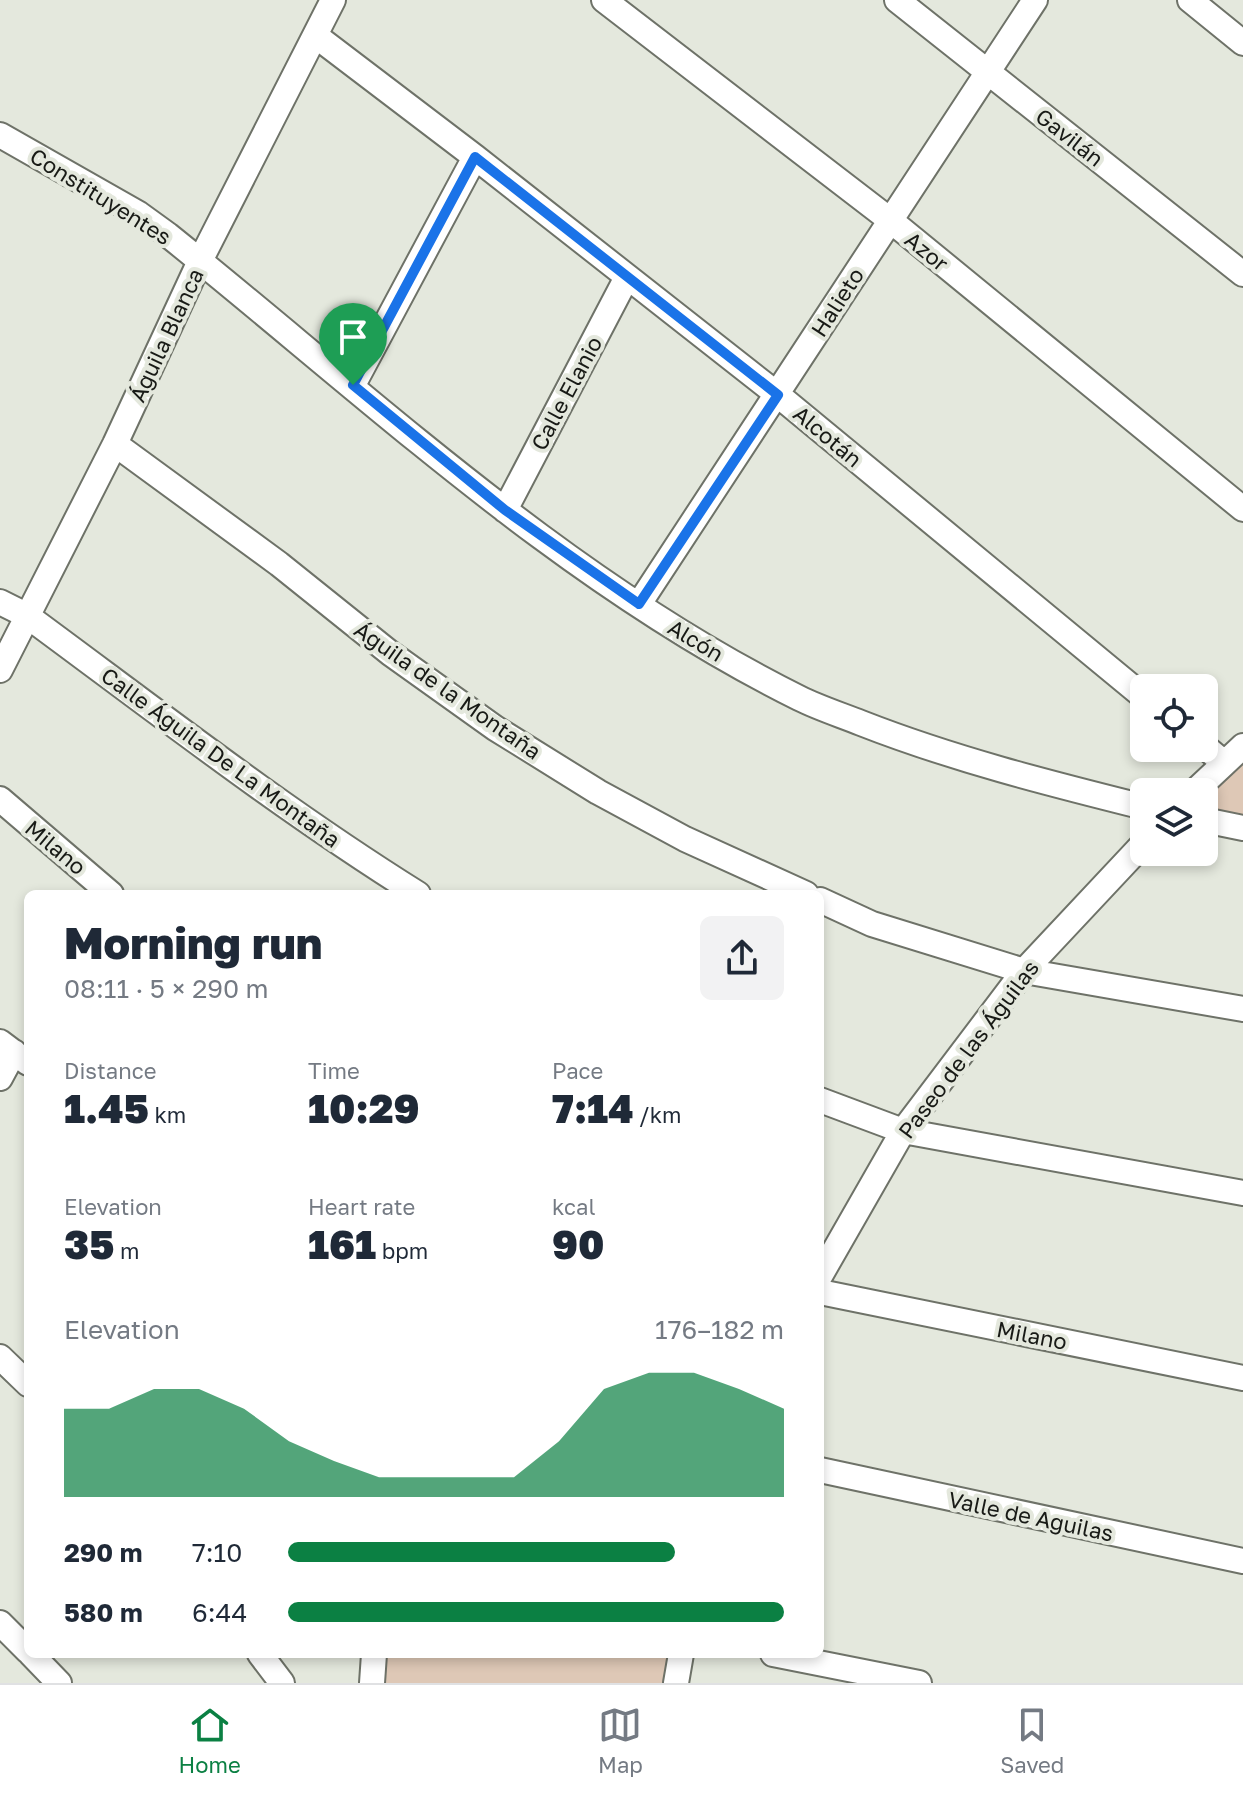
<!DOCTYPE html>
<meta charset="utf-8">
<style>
:root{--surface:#fff;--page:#f2f2f3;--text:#1f2937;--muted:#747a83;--line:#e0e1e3;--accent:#0b8043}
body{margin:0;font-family:"Golos Text",sans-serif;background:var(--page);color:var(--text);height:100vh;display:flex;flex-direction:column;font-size:30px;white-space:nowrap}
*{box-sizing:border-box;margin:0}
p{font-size:26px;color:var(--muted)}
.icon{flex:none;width:44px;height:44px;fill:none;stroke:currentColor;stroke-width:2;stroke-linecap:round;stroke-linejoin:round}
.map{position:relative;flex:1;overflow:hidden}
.panel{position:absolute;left:24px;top:890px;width:800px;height:768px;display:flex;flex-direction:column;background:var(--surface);border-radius:12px;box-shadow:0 4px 12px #0003}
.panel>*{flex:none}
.controls{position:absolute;left:1130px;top:674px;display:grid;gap:16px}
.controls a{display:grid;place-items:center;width:88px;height:88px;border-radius:12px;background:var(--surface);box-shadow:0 4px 12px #0003;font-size:40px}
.pin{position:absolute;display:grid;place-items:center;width:68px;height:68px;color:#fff;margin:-82px -34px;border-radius:50% 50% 50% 0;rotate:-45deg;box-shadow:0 0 8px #0007}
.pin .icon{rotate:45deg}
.round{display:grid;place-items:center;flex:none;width:84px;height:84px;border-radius:12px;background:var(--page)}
.head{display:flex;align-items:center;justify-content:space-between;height:136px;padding:0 40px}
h1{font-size:44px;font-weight:800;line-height:60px}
.figures{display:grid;grid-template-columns:repeat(3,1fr);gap:12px;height:136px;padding:8px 40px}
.figures div{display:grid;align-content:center}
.figures b{font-size:40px;font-weight:800}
.figures small{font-size:22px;font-weight:400}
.figures p{font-size:22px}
.chart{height:224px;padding:16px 40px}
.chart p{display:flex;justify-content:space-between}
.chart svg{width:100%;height:144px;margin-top:8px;fill:var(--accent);opacity:.7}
ul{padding:0 40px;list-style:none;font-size:26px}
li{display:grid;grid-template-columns:128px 96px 1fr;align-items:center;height:60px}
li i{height:20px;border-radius:10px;background:var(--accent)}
.menu{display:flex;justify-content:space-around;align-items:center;height:112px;border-top:2px solid var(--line);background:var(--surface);font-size:22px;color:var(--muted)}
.menu a{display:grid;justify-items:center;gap:4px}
.menu .current{color:var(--accent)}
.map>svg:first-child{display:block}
</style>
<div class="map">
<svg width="1243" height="1683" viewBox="0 0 1243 1683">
<rect width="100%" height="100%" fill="#e4e8dd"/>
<path fill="#dec8b6" d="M 1243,746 L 1243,828 L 1204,820 L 1204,792 Z
M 374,1654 L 681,1654 L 676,1683 L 372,1683 Z"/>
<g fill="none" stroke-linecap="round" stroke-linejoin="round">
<g stroke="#6e7268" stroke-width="28">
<path id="minor" d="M 604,0 L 890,220 L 1243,509
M 897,0 L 1243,274
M 1190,0 L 1243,43
M 316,36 L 475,157 L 778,395 L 1144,697
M 0,135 L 139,214 L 168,235 C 371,398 565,582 799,698 C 819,708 841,715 861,723 C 953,759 1048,783 1144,807
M 353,385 L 475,157
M 115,444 L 279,564 L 390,653 L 495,728 L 598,792 L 685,839 L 806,894
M 505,510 L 627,277
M 0,602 L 26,615 C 155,710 282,809 418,894
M 639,604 L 1035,0
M 0,670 L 115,444 L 200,261 L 333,0
M 1204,746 L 1224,763
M 1194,792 L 1243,746
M 0,799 L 111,894
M 1204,820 L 1243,828
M 820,900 L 872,924 L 1024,971 L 1243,1009
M 0,1042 L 28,1063
M 0,1078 L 14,1052
M 820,1100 L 903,1131 L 1243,1193
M 820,1276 L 903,1131 L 1024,971 L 1144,843
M 820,1292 L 1243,1378
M 0,1357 L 28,1384
M 820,1470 L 1243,1561
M 0,1623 L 28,1651
M 31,1654 L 59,1683
M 260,1654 L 282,1683
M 773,1654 L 919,1683
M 372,1683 L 374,1654
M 676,1683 L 681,1654"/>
</g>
<use href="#minor" stroke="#fff" stroke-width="24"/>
</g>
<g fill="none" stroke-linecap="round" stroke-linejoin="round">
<g stroke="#fff" stroke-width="16">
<path id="route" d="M 475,157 L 778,395 L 639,604 L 505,510 L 353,385 Z"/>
</g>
<use href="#route" stroke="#1a73e8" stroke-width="10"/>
</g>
<g text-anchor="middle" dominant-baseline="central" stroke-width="8" stroke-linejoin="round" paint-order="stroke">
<g font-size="22" fill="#181a16" stroke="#e4e8dd">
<text transform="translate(1070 137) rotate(38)">Gavilán</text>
<text transform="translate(101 196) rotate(32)">Constituyentes</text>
<text transform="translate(927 251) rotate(39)">Azor</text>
<text transform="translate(837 302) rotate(-57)">Halieto</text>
<text transform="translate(166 335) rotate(-65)">Águila Blanca</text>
<text transform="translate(566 393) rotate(-62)">Calle Elanio</text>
<text transform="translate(828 436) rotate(40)">Alcotán</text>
<text transform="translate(696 640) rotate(31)">Alcón</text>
<text transform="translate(448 690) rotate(35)">Águila de la Montaña</text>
<text transform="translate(221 757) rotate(36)">Calle Águila De La Montaña</text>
<text transform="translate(56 847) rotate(40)">Milano</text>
<text transform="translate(968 1049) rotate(-53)">Paseo de las Águilas</text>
<text transform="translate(1032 1335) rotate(11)">Milano</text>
<text transform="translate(1031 1516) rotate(12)">Valle de Aguilas</text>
</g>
</g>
</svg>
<div class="controls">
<a><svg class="icon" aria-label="locate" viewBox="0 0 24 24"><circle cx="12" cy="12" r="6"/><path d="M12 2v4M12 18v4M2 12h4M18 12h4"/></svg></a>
<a><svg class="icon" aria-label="layers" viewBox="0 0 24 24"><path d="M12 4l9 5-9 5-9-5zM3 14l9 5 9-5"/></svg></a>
</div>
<div class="pin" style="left:353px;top:385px;background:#1e9e55"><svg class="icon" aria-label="arrive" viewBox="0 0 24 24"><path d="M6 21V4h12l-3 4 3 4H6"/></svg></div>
<section class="panel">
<div class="head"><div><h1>Morning run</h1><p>08:11 · 5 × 290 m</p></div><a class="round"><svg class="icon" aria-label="share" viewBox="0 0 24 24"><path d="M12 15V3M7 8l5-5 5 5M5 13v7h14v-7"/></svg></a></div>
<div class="figures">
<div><p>Distance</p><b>1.45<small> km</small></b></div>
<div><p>Time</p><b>10:29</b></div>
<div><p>Pace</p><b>7:14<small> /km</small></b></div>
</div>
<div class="figures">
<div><p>Elevation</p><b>35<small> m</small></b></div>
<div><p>Heart rate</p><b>161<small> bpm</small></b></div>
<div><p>kcal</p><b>90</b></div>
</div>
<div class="chart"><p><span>Elevation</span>176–182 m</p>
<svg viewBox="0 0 160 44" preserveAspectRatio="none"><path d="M0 44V17L10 17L20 11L30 11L40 17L50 27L60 33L70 38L80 38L90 38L100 38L110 27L120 11L130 6L140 6L150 11L160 17V44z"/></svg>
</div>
<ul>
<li><b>290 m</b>7:10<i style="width:78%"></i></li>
<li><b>580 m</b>6:44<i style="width:100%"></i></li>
</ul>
</section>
</div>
<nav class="menu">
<a class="current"><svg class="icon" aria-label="home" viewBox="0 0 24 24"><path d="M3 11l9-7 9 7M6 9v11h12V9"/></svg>Home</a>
<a><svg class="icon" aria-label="map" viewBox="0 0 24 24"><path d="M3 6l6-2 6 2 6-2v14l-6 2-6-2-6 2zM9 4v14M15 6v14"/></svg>Map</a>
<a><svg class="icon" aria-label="saved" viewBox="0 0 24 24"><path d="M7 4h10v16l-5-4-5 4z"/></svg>Saved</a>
</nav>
